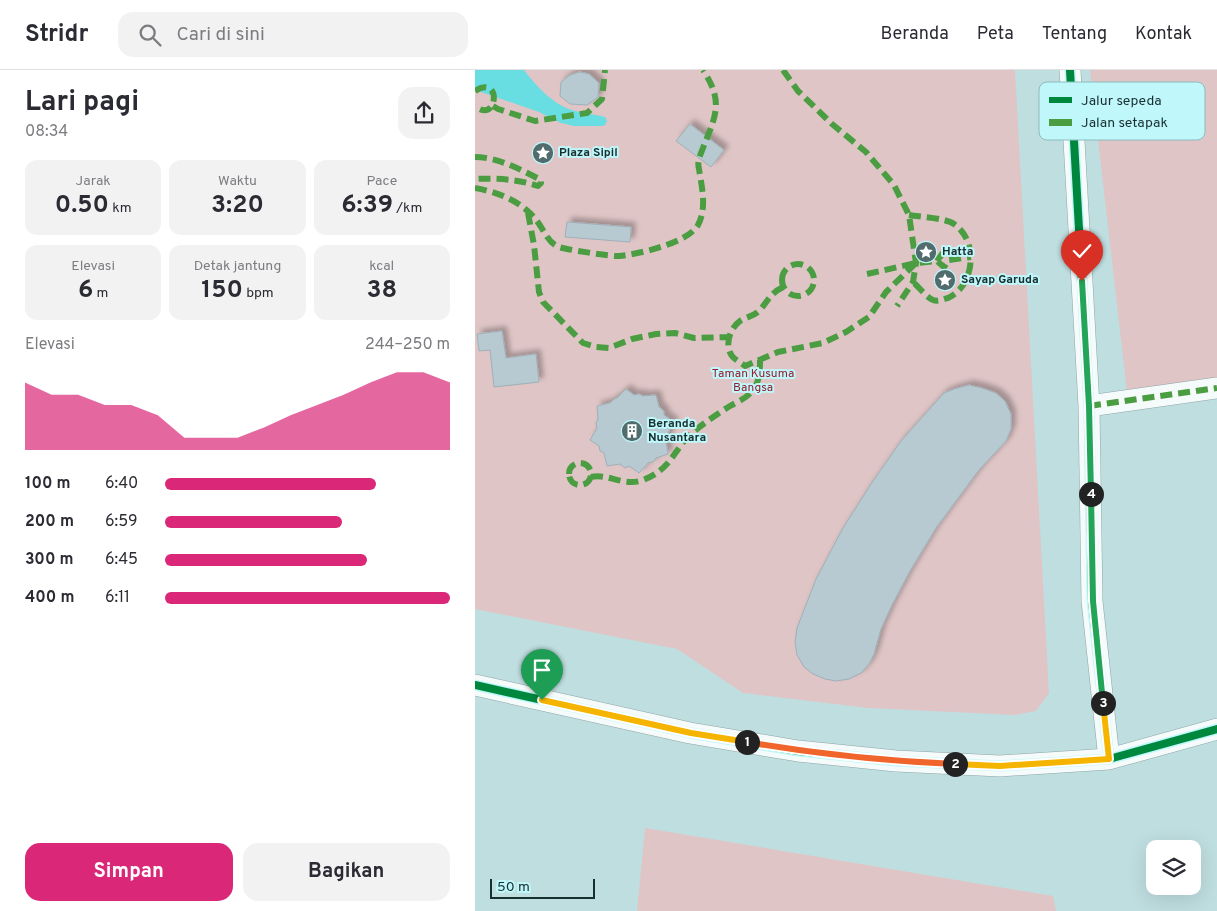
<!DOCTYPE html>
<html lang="id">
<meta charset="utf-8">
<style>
:root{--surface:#fff;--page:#f2f2f3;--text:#2b2b33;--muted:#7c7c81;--line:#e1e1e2;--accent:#db2777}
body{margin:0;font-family:Overpass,sans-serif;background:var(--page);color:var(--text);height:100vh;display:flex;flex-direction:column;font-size:19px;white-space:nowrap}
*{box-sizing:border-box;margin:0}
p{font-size:16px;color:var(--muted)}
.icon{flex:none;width:28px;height:28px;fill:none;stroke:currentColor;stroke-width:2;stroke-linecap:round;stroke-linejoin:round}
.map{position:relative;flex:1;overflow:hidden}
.drawer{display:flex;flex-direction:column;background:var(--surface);width:475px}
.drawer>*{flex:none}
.buttons{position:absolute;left:671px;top:770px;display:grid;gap:10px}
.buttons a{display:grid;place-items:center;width:55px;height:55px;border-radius:10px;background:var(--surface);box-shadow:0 5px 20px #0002;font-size:25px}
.scale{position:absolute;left:15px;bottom:12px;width:105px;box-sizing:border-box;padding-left:5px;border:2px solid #182f30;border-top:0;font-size:14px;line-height:18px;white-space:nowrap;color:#182f30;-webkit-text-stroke:4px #bff7fa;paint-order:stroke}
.pin{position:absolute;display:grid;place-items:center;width:42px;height:42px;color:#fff;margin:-51px -21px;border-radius:50% 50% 50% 0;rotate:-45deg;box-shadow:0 0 5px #0007}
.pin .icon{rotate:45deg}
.km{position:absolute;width:25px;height:25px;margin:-12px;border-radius:50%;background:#222;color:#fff;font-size:14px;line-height:25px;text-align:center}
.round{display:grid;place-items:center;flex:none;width:52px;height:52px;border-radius:15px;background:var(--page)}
.head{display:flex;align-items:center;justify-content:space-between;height:85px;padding:0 25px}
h1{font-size:28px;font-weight:700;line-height:38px}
.metrics{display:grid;grid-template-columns:repeat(3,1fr);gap:8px;height:85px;padding:5px 25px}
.metrics div{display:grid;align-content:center;border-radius:12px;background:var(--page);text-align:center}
.metrics b{font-size:25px;font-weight:700}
.metrics small{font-size:14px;font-weight:400}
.metrics p{font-size:14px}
.chart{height:140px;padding:10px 25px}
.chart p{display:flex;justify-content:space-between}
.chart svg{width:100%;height:90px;margin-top:5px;fill:var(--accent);opacity:.7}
.button{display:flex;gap:10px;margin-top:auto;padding:10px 25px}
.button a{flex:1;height:58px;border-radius:15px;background:var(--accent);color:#fff;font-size:20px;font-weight:700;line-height:58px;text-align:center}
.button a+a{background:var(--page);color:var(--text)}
ul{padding:0 25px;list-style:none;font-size:16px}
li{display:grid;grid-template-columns:80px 60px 1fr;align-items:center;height:38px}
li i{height:12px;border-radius:6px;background:var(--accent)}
header{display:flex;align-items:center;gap:30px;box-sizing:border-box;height:70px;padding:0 25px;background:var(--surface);border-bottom:1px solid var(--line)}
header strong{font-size:24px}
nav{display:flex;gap:28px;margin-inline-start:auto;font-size:18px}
.search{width:350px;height:45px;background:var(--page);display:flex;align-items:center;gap:12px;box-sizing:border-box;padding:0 18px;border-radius:15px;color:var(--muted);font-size:19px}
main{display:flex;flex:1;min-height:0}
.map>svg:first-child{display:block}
</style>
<header>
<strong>Stridr</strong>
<div class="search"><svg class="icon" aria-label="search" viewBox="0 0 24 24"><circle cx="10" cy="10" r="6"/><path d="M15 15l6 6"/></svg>Cari di sini</div>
<nav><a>Beranda</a><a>Peta</a><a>Tentang</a><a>Kontak</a></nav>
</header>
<main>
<section class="drawer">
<div class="head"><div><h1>Lari pagi</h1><p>08:34</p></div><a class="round"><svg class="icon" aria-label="share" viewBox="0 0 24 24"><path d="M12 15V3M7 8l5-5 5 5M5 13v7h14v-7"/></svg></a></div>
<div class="metrics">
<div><p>Jarak</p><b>0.50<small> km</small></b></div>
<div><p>Waktu</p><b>3:20</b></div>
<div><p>Pace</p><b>6:39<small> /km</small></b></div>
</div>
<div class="metrics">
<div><p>Elevasi</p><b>6<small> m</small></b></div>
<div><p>Detak jantung</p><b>150<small> bpm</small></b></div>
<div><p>kcal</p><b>38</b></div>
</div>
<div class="chart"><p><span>Elevasi</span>244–250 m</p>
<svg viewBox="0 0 160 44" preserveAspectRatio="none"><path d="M0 44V11L10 17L20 17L30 22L40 22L50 27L60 38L70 38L80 38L90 33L100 27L110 22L120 17L130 11L140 6L150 6L160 11V44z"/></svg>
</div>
<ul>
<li><b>100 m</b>6:40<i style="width:74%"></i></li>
<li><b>200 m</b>6:59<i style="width:62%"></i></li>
<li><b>300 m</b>6:45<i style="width:71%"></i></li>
<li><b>400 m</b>6:11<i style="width:100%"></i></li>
</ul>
<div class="button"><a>Simpan</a><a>Bagikan</a></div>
</section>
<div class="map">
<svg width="742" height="841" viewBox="0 0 742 841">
<defs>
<filter id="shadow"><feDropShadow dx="4.5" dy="-4.5" stdDeviation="2.5" flood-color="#0004"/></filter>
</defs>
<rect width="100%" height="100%" fill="#bfdee0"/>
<path fill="#dfc5c6" d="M 0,0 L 540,0 L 574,623 L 561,641 L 540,645 L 393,638 L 268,623 L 202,579 L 0,539 Z
M 615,0 L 742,0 L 742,309 L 652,322 Z
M 170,758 L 578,826 L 581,841 L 162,841 Z"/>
<path fill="#68dde2" d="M 0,0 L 49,0 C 62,17 78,35 100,41 C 110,44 120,44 130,47 L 132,51 L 130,55 L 127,56 L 99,56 L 86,53 L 64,42 L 0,20 Z"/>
<path fill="#b7c9d1" stroke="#9eb0b7" filter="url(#shadow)" d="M 105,2 L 114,4 L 124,13 L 123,27 L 112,35 L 95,34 L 85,26 L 86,12 L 95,5 Z
M 215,54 L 249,80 L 236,97 L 201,71 Z
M 92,152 L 156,157 L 155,172 L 90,167 Z
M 27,261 L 31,288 L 61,284 L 64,312 L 19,317 L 15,280 L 4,281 L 2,264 Z
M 494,315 L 507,318 L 521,323 L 530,331 L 536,344 L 536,359 L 531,371 L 504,400 L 461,458 L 435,501 L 417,535 L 406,559 L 399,584 L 394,594 L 386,603 L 374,609 L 361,611 L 350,609 L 338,604 L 329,597 L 322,585 L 320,572 L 322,558 L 341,509 L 368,458 L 396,414 L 426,371 L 469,323 L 479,319 Z
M 151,319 L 159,325 L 164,324 L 168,326 L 181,325 L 184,337 L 189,341 L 189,345 L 199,352 L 193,363 L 194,366 L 191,371 L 193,384 L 181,388 L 178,392 L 173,393 L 164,403 L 154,396 L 150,398 L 145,394 L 132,396 L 129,383 L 125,381 L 124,376 L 115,370 L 122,358 L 121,353 L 123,349 L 122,336 L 135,333 L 139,329 L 142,328 Z"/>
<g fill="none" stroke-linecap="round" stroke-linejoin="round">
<g stroke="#8ea5a7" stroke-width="22">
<path id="minor" d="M 595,0 L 614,336 L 617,531 L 634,689
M 614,336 L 742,318
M 0,615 L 215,663 L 323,681 L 421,691 L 525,696 L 634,689 L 742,659"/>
</g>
<use href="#minor" stroke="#f5fafa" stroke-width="21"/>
<path stroke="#4b9d42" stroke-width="6" stroke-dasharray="12 6" stroke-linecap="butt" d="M 308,0 L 323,21 L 357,54 L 391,82 L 419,115 L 434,145 L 441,193 L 438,212 L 422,236
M 0,21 C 27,3 23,55 0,36
M 18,36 L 23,39 L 60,51 L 112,43 L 127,29 L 130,0
M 0,87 C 22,87 47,100 66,110 L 66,113 L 63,116 C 42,109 22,108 0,109
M 0,118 C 23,122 48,132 62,151 C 69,160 73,173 84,177 C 88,179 139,187 144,186 C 164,184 213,173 223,155 C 232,138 227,118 224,99 C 222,91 225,86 228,78 C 241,45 249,32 228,0
M 53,143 L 59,175 L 64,222 L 68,232 L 108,273 L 121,277 L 134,278 L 157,269 L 181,264 L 200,263 L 219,268 L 254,267
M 434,145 C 445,147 471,148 479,154 C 504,171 500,216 473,228 C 468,229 463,232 458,230 C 451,227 444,217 438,212
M 462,191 L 467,184 L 474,190 L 496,187
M307 210a16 16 0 1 1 32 0a16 16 0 1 1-32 0Z
M 392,204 L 441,193 L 462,191 L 469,197 L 474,190
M 308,217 C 294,224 293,232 283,242 C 277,247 270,247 265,251 C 255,258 249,275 257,286 C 260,290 267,293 270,296 L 303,282 L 348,273 L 371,262 L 394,247 L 411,222 L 441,193
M 614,336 L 742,318
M94 404a11 11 0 1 1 22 0a11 11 0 1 1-22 0Z
M 116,407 C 133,403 149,417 168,410 C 197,399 198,380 217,363 C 229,353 242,344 255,336 C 262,332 272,328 277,321 C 285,312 285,301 285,289"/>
<g stroke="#bff7fa" stroke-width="11">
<path id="cycleway" d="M 595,0 L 614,336 L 617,531 L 634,689
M 0,615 L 215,663 L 323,681 L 421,691 L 525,696 L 634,689 L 742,659"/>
</g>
<use href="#cycleway" stroke="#00873e" stroke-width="8"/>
</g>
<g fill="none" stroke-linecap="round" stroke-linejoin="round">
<g stroke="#fff" stroke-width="10">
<path id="split-1" d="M 67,630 L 216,663 L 272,672"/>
</g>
<g stroke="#fff" stroke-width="10">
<path id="split-2" d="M 272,672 C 341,684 410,691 480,694"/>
</g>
<g stroke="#fff" stroke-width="10">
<path id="split-3" d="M 480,694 L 525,696 L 634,689 L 628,633"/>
</g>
<g stroke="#fff" stroke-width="10">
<path id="split-4" d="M 616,424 L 618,531 L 628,633"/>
</g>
<g stroke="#fff" stroke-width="10">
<path id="split-5" d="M 607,211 L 614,336 L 616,424"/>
</g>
<use href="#split-1" stroke="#f5b400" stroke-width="6"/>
<use href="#split-2" stroke="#f0652b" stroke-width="6"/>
<use href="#split-3" stroke="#f5b400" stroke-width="6"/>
<use href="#split-4" stroke="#22a559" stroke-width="6"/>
<use href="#split-5" stroke="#22a559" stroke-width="6"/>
</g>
<defs>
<g id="sight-disc" transform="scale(1.125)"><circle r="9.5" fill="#526c6e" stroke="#bff7fa"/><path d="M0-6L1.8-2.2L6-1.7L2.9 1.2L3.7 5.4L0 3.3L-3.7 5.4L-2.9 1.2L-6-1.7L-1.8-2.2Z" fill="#fff"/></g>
<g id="building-disc" transform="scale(1.125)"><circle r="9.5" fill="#526c6e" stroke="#bff7fa"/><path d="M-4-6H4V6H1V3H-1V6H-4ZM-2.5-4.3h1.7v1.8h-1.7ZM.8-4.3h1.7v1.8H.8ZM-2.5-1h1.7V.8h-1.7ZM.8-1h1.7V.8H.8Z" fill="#fff"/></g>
</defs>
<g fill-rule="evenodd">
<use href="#sight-disc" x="68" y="83"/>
<use href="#sight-disc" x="451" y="182"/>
<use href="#sight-disc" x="470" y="210"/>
<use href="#building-disc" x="157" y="361"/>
</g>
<g text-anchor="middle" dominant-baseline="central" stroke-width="4" stroke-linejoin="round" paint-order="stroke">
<g font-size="12" font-weight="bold" fill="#182f30" stroke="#bff7fa" text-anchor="start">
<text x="84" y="83">Plaza Sipil</text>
<text x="467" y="182">Hatta</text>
<text x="486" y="210">Sayap Garuda</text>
<text x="173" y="354">Beranda<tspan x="173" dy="14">Nusantara</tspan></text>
</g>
<g font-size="12" fill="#951d2d" stroke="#bff7fa">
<text x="278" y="304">Taman Kusuma<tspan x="278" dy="14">Bangsa</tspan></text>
</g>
</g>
<rect x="564" y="12" width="166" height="58" rx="8" fill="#bff7fa" stroke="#8dbbbd" stroke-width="1"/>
<rect x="574" y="27" width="23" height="6" fill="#00873e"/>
<rect x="574" y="49" width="23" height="7" fill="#4b9d42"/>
<g font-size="14" fill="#182f30">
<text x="606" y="35">Jalur sepeda</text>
<text x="606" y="57">Jalan setapak</text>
</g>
</svg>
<div class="buttons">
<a><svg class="icon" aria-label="layers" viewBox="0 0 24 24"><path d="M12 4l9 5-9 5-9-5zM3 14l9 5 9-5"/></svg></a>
</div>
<div class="scale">50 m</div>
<div class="pin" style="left:67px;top:630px;background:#1e9e55"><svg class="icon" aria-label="arrive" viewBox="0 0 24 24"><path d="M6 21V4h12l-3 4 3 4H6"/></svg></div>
<div class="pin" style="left:607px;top:211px;background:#d93025"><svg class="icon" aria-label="check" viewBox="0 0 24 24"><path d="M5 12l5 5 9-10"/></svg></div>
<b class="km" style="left:272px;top:672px">1</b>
<b class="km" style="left:480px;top:694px">2</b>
<b class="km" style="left:628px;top:633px">3</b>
<b class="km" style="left:616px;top:424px">4</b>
</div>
</main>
